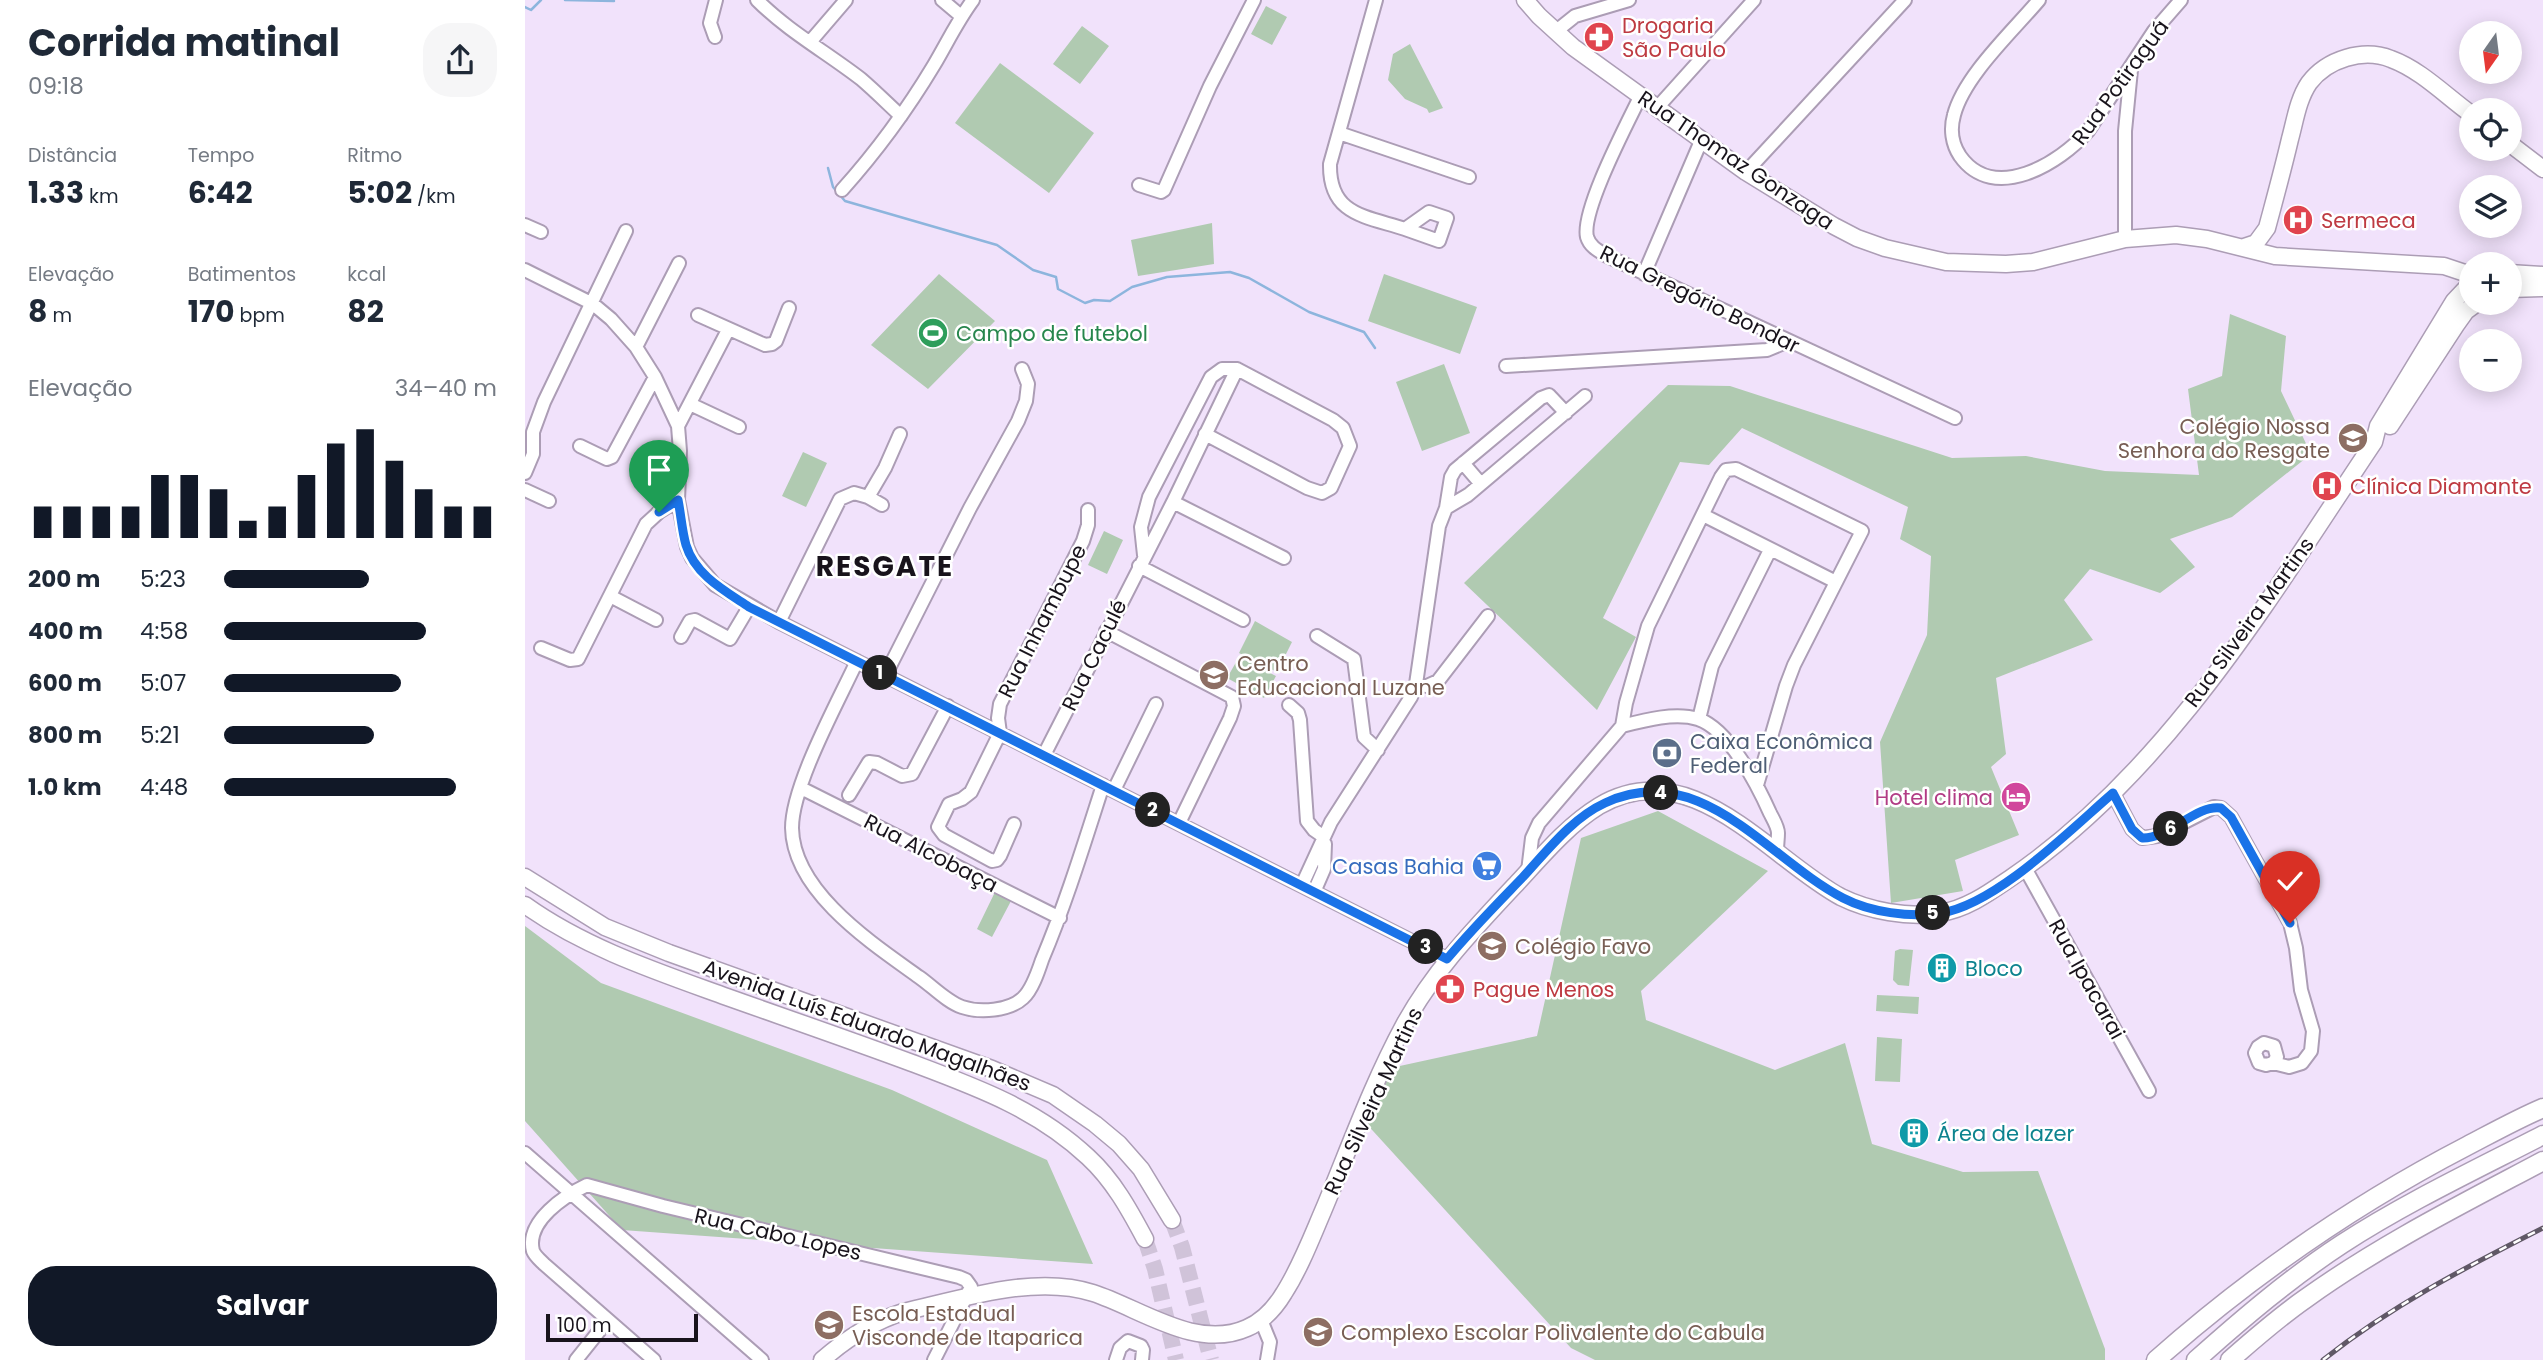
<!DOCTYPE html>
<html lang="pt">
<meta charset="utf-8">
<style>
:root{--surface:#fff;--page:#f6f6f7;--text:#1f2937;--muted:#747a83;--accent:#111827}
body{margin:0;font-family:Poppins,sans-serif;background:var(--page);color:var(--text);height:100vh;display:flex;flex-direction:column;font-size:26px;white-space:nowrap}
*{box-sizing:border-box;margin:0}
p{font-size:23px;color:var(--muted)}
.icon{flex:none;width:38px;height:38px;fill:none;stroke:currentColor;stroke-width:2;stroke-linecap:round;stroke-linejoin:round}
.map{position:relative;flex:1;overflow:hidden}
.details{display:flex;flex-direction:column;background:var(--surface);width:525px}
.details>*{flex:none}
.needle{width:46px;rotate:194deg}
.tools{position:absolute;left:1934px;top:21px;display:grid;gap:14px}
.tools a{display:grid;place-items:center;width:63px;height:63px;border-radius:50%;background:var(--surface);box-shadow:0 4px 18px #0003;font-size:35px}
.scale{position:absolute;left:21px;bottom:18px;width:152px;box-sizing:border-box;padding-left:7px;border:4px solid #18131b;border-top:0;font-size:19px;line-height:24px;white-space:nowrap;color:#18131b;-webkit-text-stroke:5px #fff;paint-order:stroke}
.pin{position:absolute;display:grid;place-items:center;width:60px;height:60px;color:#fff;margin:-72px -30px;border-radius:50% 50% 50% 0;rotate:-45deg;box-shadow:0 0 7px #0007}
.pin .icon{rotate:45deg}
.km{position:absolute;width:35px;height:35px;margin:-18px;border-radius:50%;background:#222;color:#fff;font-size:19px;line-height:35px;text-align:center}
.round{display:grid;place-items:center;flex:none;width:74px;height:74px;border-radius:28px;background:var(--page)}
.headline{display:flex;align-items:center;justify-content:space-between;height:119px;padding:0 28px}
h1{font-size:38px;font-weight:700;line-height:52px}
.metrics{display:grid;grid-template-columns:repeat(3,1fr);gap:10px;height:119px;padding:7px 28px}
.metrics div{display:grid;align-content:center}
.metrics b{font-size:30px;font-weight:700}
.metrics small{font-size:19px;font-weight:400}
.metrics p{font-size:19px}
.chart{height:196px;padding:14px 28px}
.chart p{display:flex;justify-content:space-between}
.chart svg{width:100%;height:126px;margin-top:7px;stroke:var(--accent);stroke-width:6}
.button{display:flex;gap:14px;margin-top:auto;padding:14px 28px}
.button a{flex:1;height:80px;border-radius:28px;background:var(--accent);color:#fff;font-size:28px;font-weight:700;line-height:80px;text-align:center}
ul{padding:0 28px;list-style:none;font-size:23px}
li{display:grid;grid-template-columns:112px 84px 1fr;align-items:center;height:52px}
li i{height:18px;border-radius:9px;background:var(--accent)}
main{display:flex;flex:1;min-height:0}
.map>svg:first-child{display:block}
</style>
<main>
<section class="details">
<div class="headline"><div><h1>Corrida matinal</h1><p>09:18</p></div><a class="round"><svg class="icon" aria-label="share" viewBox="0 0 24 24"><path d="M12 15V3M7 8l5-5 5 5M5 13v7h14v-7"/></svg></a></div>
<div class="metrics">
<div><p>Distância</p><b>1.33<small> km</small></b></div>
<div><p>Tempo</p><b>6:42</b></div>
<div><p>Ritmo</p><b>5:02<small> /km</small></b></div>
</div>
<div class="metrics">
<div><p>Elevação</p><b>8<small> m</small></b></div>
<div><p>Batimentos</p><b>170<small> bpm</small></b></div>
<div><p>kcal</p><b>82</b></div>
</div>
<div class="chart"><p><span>Elevação</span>34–40 m</p>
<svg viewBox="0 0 160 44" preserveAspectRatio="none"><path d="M5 44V33M15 44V33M25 44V33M35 44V33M45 44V22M55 44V22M65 44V27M75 44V38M85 44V33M95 44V22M105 44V11M115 44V6M125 44V17M135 44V27M145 44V33M155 44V33"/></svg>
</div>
<ul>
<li><b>200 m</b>5:23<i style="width:53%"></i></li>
<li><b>400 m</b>4:58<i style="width:74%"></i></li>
<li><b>600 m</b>5:07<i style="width:65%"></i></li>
<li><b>800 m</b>5:21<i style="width:55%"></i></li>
<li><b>1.0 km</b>4:48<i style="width:85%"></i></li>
</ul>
<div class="button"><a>Salvar</a></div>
</section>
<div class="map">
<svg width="2018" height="1360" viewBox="0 0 2018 1360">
<rect width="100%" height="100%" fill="#f1e2fb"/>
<path fill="#b0cab1" d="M 741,6 L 762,17 L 747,45 L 726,34 Z
M 557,26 L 584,46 L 555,84 L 528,64 Z
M 885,44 L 918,108 L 904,113 L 902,109 L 880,99 L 863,80 L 868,54 Z
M 475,63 L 569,133 L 524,193 L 430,123 Z
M 687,223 L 689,264 L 613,276 L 606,240 Z
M 414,274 L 470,321 L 403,389 L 346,345 Z
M 859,274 L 952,307 L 935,354 L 843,321 Z
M 1705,314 L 1761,336 L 1756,391 L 1786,454 L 1707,517 L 1645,539 L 1670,567 L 1635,593 L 1565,569 L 1539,600 L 1568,640 L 1471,678 L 1481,754 L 1466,767 L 1494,835 L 1430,860 L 1438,891 L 1366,903 L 1355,742 L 1402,635 L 1406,556 L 1375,539 L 1383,507 L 1217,428 L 1184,465 L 1155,462 L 1078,618 L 1111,637 L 1072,710 L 939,583 L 1143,385 L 1205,386 L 1427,458 L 1501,456 L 1580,471 L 1674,475 L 1663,389 L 1697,376 Z
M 919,364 L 945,433 L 897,451 L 871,382 Z
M 278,452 L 302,463 L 281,507 L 257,496 Z
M 579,531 L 598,540 L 582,574 L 563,565 Z
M 730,621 L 767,642 L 752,672 L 714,653 Z
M 714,657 L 751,676 L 739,698 L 702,678 Z
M 1133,811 L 1243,871 L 1116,991 L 1121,1020 L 1250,1070 L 1320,1043 L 1347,1144 L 1438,1172 L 1513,1171 L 1580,1349 L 1580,1360 L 1070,1360 L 1046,1348 L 838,1120 L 861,1069 L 1012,1036 L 1056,838 Z
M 470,892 L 486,901 L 467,937 L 452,929 Z
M 0,926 L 76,983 L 367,1090 L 522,1160 L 568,1264 L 97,1230 L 0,1121 Z
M 1375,949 L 1388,950 L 1384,986 L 1373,985 L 1368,980 L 1370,951 Z
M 1352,995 L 1394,997 L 1393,1014 L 1351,1011 Z
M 1352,1037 L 1377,1039 L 1375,1082 L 1350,1081 Z"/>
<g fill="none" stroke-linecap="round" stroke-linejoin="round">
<path stroke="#8db5dd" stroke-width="2.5" d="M 40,0 L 89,1
M 0,7 L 6,10 L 16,0
M 303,168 L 308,187 L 320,201 L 472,245 L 508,270 L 531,277 L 533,289 L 560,303 L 569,300 L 585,301 L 607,287 L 642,277 L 705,272 L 724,278 L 784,312 L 839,332 L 850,348"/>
<path stroke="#d0c3d9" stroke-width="16" stroke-dasharray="16 8" stroke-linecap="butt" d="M 647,1220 L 657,1247 L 686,1360
M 620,1239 L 630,1269 L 651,1360"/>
<g stroke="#ac9db5" stroke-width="16">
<path id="minor" d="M 232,0 C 263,31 301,52 336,79 C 350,91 363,104 376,116
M 417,0 L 436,16
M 851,0 L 805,164 C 804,215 840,216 880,229
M 1514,0 C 1488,31 1439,76 1429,115 C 1425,129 1427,144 1435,156 C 1469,204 1535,163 1563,131 L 1629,31 L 1656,0
M 1030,32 L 1050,16 L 1104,0
M 190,37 L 185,23 L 191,0
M 285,42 L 321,0
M 1115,97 C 1102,124 1056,211 1062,237 C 1065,247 1074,251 1082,256 L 1430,418
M 1131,109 L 1229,0
M 814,133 L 944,177
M 1221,172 L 1380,0
M 614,185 L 636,192 L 639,190 L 685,86 L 729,0
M 317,190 C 352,151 382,110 409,65 C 422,43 433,20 448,0
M 904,212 L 922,218 L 914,241 L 880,229 Z
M 0,225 L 16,232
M 1600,239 L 1600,131 L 1606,70
M 0,270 L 68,304 L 86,319 L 111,347 L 130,377 L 153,426 L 155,451 L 153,500 L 162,547 L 167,558 L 190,585 L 254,622 L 922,959
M 1119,274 L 1176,141
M 173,315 L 240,345 L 247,344 L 251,341 L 264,308
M 111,347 L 154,263
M 981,366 L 1242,350 L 1261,342
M 165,404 L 214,427
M 153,426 L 203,330
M 55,446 L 82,459 L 87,457 L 130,377
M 938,463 L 956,484
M 0,473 L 8,454 L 8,432 L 19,402 L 101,231
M 0,490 L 24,501
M 343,497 L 357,505
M 648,502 L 759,558
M 921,508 L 926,477 L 930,470 L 1016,398 L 1024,395 L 1041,413
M 1178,515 L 1311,582
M 619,555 L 616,527 L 624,497 L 686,377 L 697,369 L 712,369 L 808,420 L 818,428 L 825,446 L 806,488 L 797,493 L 782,488 L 680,434
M 614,566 L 718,620
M 85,596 L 131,620
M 254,622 L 315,499 L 329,493 L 343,497 L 360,468 L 375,434
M 581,631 L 707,697 L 709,706 L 705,718 L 654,823
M 792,636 L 829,659 L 839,737 L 853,750
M 156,637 L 165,621 L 170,620 L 205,639 L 224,607
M 16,648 L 45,660 L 53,659 L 121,524 L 134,512 L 153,500
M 332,661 C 313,702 267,785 267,828 C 268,892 348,944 394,977 C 407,986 422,1002 437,1007 C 455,1013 484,1011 498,998 C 507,990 513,972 517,960 C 541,903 559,844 578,785
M 360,676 L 445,508 L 493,421 L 501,401 L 503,384 L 497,369
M 891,684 L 902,686 L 913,681 L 963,616
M 764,705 L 773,713 L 775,720 L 782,821 L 789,830 L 799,837
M 1174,719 L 1187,666 L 1245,550
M 1097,726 L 1101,703 L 1123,626 L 1196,477 L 1201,470 L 1211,469 L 1337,531 L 1269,665 L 1261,686 L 1232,785
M 1097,726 C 1120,720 1150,712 1173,719 C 1204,729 1233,786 1245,813 C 1248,819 1253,827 1253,833 C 1253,839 1252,845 1252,850
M 519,755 L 648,502 L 712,369
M 276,788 L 535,918
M 589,790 L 631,704
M 1588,793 L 1607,829 L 1617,838 L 1632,836 L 1689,807 L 1696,808 L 1706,817 L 1765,923 L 1771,948 L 1776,990 L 1788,1031 L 1786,1051 L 1777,1063 L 1764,1067 L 1748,1063 L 1741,1065 L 1734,1063 L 1730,1053 L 1733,1047 L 1739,1043 L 1749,1046 L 1752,1057 L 1748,1063
M 324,795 L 344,762 L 352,763 L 377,776 L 387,774 L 423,706
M 489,824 L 475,856 L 472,860 L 467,861 L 419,835 L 413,827 L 424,804 L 437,799 L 446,792 L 475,733 L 473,718 L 475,704 L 558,541 L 563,525 L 563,510
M 1500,868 L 1624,1091
M 1003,871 L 1007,838 L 1014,823 L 1097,726
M 777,885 L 806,822 L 886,697 L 891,684 L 914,526 L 921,508 L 943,495 L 1060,396
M 789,892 L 799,869 L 800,844
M 0,1153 L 237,1360
M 736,1320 L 745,1342 L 742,1360
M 51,1360 L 83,1320
M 129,1360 L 19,1264 C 15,1260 10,1256 8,1251 C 0,1221 41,1195 62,1185 L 138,1206 L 434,1277 L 441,1280 L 446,1287 L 409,1360
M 591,1360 L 595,1348 L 603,1341 L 616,1346 L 618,1350 L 617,1360"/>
</g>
<g stroke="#ac9db5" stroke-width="19">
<path id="major" d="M 1000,0 L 1014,16 L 1048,47 L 1221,172 L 1309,226 L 1332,238 L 1360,248 L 1421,262 L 1481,264 L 1508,262 L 1600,239 L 1651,235 L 1682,239 L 1750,256 L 1919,266 L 1946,275
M 1984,143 L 2018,169
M 1719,247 L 1731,243 L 1742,228 C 1750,198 1758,169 1765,139 C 1770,121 1773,99 1784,83 C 1802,59 1838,48 1866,59 C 1896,70 1921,96 1946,114
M 1984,273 L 2018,275
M 1984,289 L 2018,288
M 1865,426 L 1931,325 L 1941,311 L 1952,303
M 0,877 L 80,927 L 144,953 L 467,1069 L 528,1095 L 570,1124 L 594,1144 L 616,1169 L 647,1220
M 0,905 C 60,948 133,972 202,997 C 264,1019 325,1040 387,1063 C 451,1087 512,1109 563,1157 C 588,1180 604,1209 620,1239
M 297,1360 C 322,1338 347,1322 378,1312 C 436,1299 510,1274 568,1293 C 615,1308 671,1351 722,1328 C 738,1321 750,1308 759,1293 C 775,1268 786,1239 798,1211 C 824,1149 847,1084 879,1025 C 909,970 951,927 993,882 C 1018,855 1043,825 1074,806 C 1166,751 1245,859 1316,897 C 1344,911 1383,918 1415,913 C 1442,909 1465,892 1487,877 C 1644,770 1745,597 1849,442 L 1853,426 L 1929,301 L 1946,283"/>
</g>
<g stroke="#ac9db5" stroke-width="21">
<path id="highway" d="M 1631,1360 C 1725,1277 1830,1204 1942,1146 C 1967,1133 1992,1119 2018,1108
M 1671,1360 C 1717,1319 1765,1278 1817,1244 C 1880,1203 1950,1170 2018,1135
M 1705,1360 C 1729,1339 1754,1317 1780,1299 C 1855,1245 1937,1204 2018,1161"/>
</g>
<use href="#minor" stroke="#fff" stroke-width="12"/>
<use href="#major" stroke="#fff" stroke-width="16"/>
<use href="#highway" stroke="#fff" stroke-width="18"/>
<g stroke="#605866" stroke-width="5">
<path id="rail" d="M 1798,1360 C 1866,1306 1941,1267 2018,1228"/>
</g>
<use href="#rail" stroke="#fff" stroke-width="2.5" stroke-dasharray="8" stroke-linecap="butt"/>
</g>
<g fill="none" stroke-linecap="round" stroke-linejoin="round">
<g stroke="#fff" stroke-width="14">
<path id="route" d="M 134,512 L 153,500 C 156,515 157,531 161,545 C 170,575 200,591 224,607 L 922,959 C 946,930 972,904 998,877 C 1022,851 1047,818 1080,803 C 1175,758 1244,860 1318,898 C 1345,912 1385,918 1416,913 C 1472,904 1545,830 1588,793 L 1607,829 L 1617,838 C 1644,839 1671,804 1696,808 L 1706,817 L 1765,923"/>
</g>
<use href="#route" stroke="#1a73e8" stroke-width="9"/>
</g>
<defs>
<g id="pharmacy-disc" transform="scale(1.575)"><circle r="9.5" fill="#e0444e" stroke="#fff"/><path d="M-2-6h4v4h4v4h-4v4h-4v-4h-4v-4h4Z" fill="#fff"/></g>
<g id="hospital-disc" transform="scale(1.575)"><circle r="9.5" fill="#e0444e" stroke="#fff"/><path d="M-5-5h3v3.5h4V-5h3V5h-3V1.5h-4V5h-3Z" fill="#fff"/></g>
<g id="stadium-disc" transform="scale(1.575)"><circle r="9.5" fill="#2e9e5b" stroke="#fff"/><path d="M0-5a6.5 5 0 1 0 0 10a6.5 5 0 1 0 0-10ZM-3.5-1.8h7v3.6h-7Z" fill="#fff"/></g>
<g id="school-disc" transform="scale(1.575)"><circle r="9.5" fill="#8d6e63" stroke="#fff"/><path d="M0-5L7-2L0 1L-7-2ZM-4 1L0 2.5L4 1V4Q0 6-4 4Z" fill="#fff"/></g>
<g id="bank-disc" transform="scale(1.575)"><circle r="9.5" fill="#5c6f8a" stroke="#fff"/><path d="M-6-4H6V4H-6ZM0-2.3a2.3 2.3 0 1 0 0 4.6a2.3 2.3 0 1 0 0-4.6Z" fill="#fff"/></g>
<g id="hotel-disc" transform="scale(1.575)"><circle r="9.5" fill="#d1479c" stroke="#fff"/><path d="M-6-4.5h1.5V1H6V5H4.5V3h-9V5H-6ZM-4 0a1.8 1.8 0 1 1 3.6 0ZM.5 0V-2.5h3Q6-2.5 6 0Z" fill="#fff"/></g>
<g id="supermarket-disc" transform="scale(1.575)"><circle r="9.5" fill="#3f7fe0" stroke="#fff"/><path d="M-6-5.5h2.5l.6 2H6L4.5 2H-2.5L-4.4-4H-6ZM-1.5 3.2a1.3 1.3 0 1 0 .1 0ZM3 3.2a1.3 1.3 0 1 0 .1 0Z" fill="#fff"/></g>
<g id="building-disc" transform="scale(1.575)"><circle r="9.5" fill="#0f9aa8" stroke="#fff"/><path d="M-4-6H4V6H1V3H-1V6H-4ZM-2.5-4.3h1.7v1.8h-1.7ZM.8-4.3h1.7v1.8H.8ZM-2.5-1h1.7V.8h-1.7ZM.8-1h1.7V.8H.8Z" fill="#fff"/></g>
</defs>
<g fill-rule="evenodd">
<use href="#pharmacy-disc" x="1074" y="37"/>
<use href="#hospital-disc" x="1773" y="220"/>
<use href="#stadium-disc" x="408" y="333"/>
<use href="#school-disc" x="1828" y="438"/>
<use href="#hospital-disc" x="1802" y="486"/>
<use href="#school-disc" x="689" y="675"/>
<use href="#bank-disc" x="1142" y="753"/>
<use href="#hotel-disc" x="1491" y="797"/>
<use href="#supermarket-disc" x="962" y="866"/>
<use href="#school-disc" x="967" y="946"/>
<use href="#building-disc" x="1417" y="968"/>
<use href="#pharmacy-disc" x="925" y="989"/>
<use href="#building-disc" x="1389" y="1133"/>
<use href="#school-disc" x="304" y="1325"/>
<use href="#school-disc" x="793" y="1332"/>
</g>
<g text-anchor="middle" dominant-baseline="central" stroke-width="5" stroke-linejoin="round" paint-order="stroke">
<g font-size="21" fill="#be3a42" stroke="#fff" text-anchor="start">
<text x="1097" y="25">Drogaria<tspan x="1097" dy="24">São Paulo</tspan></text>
<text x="1796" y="220">Sermeca</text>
<text x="1825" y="486">Clínica Diamante</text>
<text x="948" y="989">Pague Menos</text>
</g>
<g font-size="21" fill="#18131b" stroke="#fff">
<text transform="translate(1595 82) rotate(-54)">Rua Potiraguá</text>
<text transform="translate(1211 160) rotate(34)">Rua Thomaz Gonzaga</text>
<text transform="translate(1175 299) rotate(26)">Rua Gregório Bondar</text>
<text transform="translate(517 621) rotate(-63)">Rua Inhambupe</text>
<text transform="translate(1724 622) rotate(-54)">Rua Silveira Martins</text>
<text transform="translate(569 655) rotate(-64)">Rua Caculé</text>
<text transform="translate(406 853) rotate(27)">Rua Alcobaça</text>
<text transform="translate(1562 979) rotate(61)">Rua Ipacarai</text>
<text transform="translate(342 1025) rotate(20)">Avenida Luís Eduardo Magalhães</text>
<text transform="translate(848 1101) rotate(-65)">Rua Silveira Martins</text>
<text transform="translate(253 1234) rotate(13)">Rua Cabo Lopes</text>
</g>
<g font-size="21" fill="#27864d" stroke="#fff" text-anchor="start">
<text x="431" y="333">Campo de futebol</text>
</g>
<g font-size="21" fill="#785e54" stroke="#fff" text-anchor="start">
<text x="1805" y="426" text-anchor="end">Colégio Nossa<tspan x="1805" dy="24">Senhora do Resgate</tspan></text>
<text x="712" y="663">Centro<tspan x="712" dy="24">Educacional Luzane</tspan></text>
<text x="990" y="946">Colégio Favo</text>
<text x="327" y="1313">Escola Estadual<tspan x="327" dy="24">Visconde de Itaparica</tspan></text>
<text x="816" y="1332">Complexo Escolar Polivalente do Cabula</text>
</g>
<g font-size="21" fill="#4e5e75" stroke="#fff" text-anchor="start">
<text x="1165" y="741">Caixa Econômica<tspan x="1165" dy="24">Federal</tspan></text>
</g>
<g font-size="21" fill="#b23c85" stroke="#fff" text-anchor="end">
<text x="1468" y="797">Hotel clima</text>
</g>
<g font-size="21" fill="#366cbe" stroke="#fff" text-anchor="end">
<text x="939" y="866">Casas Bahia</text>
</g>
<g font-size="21" fill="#0d838f" stroke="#fff" text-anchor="start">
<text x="1440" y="968">Bloco</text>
<text x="1412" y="1133">Área de lazer</text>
</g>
<g font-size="28" font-weight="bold" letter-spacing="2" fill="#18131b" stroke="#fff">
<text x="360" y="566">RESGATE</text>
</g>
</g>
</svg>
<div class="tools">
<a><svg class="needle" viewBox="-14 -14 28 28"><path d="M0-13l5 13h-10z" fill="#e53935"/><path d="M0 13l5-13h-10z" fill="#747a83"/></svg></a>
<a><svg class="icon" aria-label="locate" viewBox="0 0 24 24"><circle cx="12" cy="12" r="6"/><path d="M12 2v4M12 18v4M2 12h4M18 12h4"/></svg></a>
<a><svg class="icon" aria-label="layers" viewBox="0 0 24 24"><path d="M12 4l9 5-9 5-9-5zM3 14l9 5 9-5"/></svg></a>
<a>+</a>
<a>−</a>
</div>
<div class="scale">100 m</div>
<div class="pin" style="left:134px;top:512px;background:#1e9e55"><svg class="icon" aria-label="arrive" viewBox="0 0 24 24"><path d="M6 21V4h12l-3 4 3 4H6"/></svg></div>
<div class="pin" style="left:1765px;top:923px;background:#d93025"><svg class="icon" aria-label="check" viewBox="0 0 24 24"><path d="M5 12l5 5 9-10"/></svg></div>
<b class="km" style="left:355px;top:673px">1</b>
<b class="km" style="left:628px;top:810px">2</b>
<b class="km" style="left:901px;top:947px">3</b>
<b class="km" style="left:1136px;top:793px">4</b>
<b class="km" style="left:1408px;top:913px">5</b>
<b class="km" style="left:1646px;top:829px">6</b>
</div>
</main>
